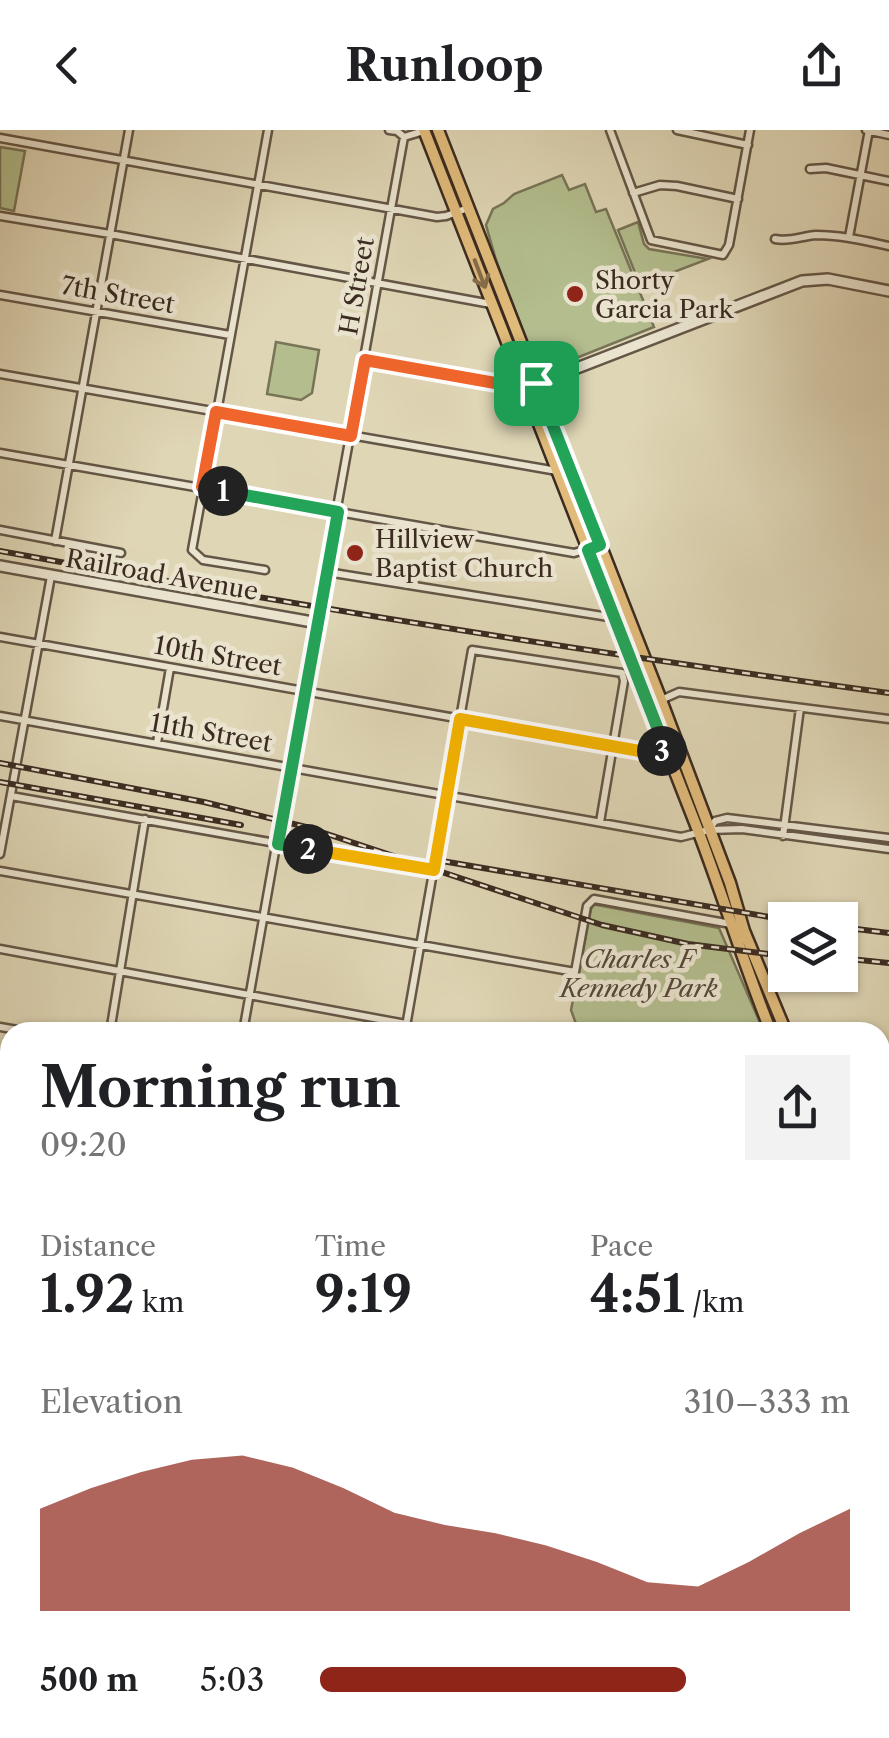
<!DOCTYPE html>
<meta charset="utf-8">
<style>
:root{--surface:#fff;--page:#f2f2f2;--text:#202124;--muted:#757577;--accent:#8f2418}
body{margin:0;font-family:"Libre Caslon Text",serif;background:var(--page);color:var(--text);height:100vh;display:flex;flex-direction:column;font-size:38px;white-space:nowrap}
*{box-sizing:border-box;margin:0}
p{font-size:32px;color:var(--muted)}
.icon{flex:none;width:55px;height:55px;fill:none;stroke:currentColor;stroke-width:2;stroke-linecap:round;stroke-linejoin:round}
.map{position:relative;flex:1;overflow:hidden}
.panel{position:absolute;left:0px;top:892px;width:890px;height:718px;display:flex;flex-direction:column;background:var(--surface);border-radius:30px 30px 0 0;box-shadow:0 2px 8px #0004}
.panel>*{flex:none}
.controls{position:absolute;left:768px;top:772px;display:grid;gap:20px}
.controls a{display:grid;place-items:center;width:90px;height:90px;border-radius:0px;background:var(--surface);box-shadow:0 2px 8px #0004;font-size:50px}
.pin{position:absolute;display:grid;place-items:center;width:85px;height:85px;color:#fff;margin:-42px;border-radius:20px;box-shadow:0 5px 15px #0006}
.km{position:absolute;width:50px;height:50px;margin:-25px;border-radius:50%;background:#222;color:#fff;font-size:28px;line-height:50px;text-align:center}
.round{display:grid;place-items:center;flex:none;width:105px;height:105px;border-radius:0px;background:var(--page)}
.head{display:flex;align-items:center;justify-content:space-between;height:170px;padding:0 40px}
h1{font-size:55px;font-weight:700;line-height:75px}
.metrics{display:grid;grid-template-columns:repeat(3,1fr);gap:15px;height:170px;padding:10px 40px}
.metrics div{display:grid;align-content:center}
.metrics b{font-size:50px;font-weight:700}
.metrics small{font-size:28px;font-weight:400}
.metrics p{font-size:28px}
.chart{height:280px;padding:20px 40px}
.chart p{display:flex;justify-content:space-between}
.chart svg{width:100%;height:180px;margin-top:10px;fill:var(--accent);opacity:.7}
ul{padding:0 40px;list-style:none;font-size:32px}
li{display:grid;grid-template-columns:160px 120px 1fr;align-items:center;height:75px}
li i{height:25px;border-radius:12px;background:var(--accent)}
header{display:flex;justify-content:space-between;align-items:center;height:130px;padding:0 40px;background:var(--surface);font-size:45px;font-weight:700}
.map>svg:first-child{display:block}
</style>
<header><svg class="icon" aria-label="back" viewBox="0 0 24 24"><path d="M15 5l-7 7 7 7"/></svg>Runloop<svg class="icon" aria-label="share" viewBox="0 0 24 24"><path d="M12 15V3M7 8l5-5 5 5M5 13v7h14v-7"/></svg></header>
<div class="map">
<svg width="889" height="1608" viewBox="0 0 889 1608">
<rect width="100%" height="100%" fill="#dfd6b5"/>
<filter id="stains"><feTurbulence type="fractalNoise" baseFrequency=".002" numOctaves="4"/><feColorMatrix values="0 0 0 0 .2 0 0 0 0 .09 0 0 0 0 .02 0 0 0 .5 -.17"/></filter>
<radialGradient id="worn" r=".72"><stop offset=".6" stop-color="#630" stop-opacity="0"/><stop offset="1" stop-color="#630" stop-opacity=".3"/></radialGradient>
<path fill="#b3bd8d" stroke="#777457" stroke-width="2.5" d="M 0,17 L 25,21 L 14,81 L 0,78 Z
M 562,45 L 569,60 L 585,54 L 596,82 L 606,79 L 654,197 L 549,239 L 535,233 L 496,130 L 486,95 L 493,79 L 504,73 L 514,64 Z
M 638,92 L 644,114 L 649,119 L 708,129 L 640,155 L 618,100 Z
M 276,212 L 319,220 L 312,263 L 301,270 L 267,264 Z
M 592,774 L 719,798 L 764,902 L 579,902 L 571,880 Z
M 482,1600 L 698,1600 L 701,1608 L 485,1608 Z"/>
<g fill="none" stroke-linecap="round" stroke-linejoin="round">
<path stroke="#708079" stroke-width="2.5" d="M 880,1477 L 889,1473
M 822,1608 L 824,1600"/>
<g stroke="#645646" stroke-width="11">
<path id="minor" d="M 389,0 L 397,1 L 404,7 L 424,1
M 610,0 L 651,110 L 723,125 L 729,115 L 750,0
M 677,0 L 748,15
M 866,0 L 889,5
M 0,8 L 437,87 L 446,86 L 468,78
M 810,39 L 826,38 L 889,51
M 633,63 L 660,55 L 677,56 L 738,69
M 0,86 L 110,104 L 491,174
M 849,107 L 869,0
M 775,109 C 790,112 802,106 816,105 C 841,105 865,111 889,116
M 0,165 L 230,205
M 365,230 L 501,254 L 523,255
M 0,244 L 557,341
M 0,323 L 574,423 L 600,415
M 0,400 L 121,423
M 55,411 L 129,0
M 265,440 L 203,430 L 192,420 L 268,0
M 327,442 L 615,488
M 0,507 L 613,616 L 654,623 L 666,620
M 661,570 L 679,562 L 889,589
M 0,586 L 681,707 L 709,700 L 742,699 L 889,719
M 157,613 L 170,538
M 11,666 L 433,741
M 710,699 L 715,691 L 727,688 L 889,708
M 783,706 L 800,578
M 0,724 L 51,446
M 0,741 L 575,842 L 587,776 L 594,769 L 731,794
M 0,819 L 406,894
M 0,897 L 29,902
M 110,902 L 145,689
M 243,902 L 290,637 L 304,576 L 319,477 L 404,7
M 405,902 L 472,520 L 622,543 L 624,551 L 600,692
M 0,1093 L 10,1090
M 0,1219 L 10,1252
M 0,1306 L 10,1303
M 0,1386 L 10,1383
M 0,1466 L 10,1463
M 0,1546 L 10,1543
M 55,1608 L 79,1600"/>
</g>
<g stroke="#645646" stroke-width="14">
<path id="tertiary" d="M 523,255 L 546,250 L 802,151 L 828,149 L 889,161
M 0,436 L 318,493
M 880,1008 L 889,1007
M 470,1600 L 475,1608"/>
</g>
<g stroke="#3b2b21" stroke-width="15">
<path id="secondary" d="M 880,1392 L 889,1389
M 880,1406 L 889,1403
M 207,1608 L 232,1600
M 249,1608 L 273,1600"/>
</g>
<g stroke="#3b2b21" stroke-width="15">
<path id="primary" d="M 424,0 L 699,703 C 724,769 745,837 771,902
M 438,0 L 661,570 L 730,753 L 744,801 L 786,902
M 880,1139 L 889,1162
M 880,1164 L 889,1187"/>
</g>
<use href="#minor" stroke="#eae4cf" stroke-width="6"/>
<use href="#tertiary" stroke="#eae4cf" stroke-width="9"/>
<use href="#secondary" stroke="#eae4cf" stroke-width="10"/>
<use href="#primary" stroke="#e0bb7a" stroke-width="10"/>
<g stroke="#3b2b21" stroke-width="6">
<path id="rail" d="M 0,421 C 295,476 592,523 889,563
M 0,633 L 204,672 L 306,697 L 602,795 L 688,814 L 785,826
M 0,652 L 241,695
M 442,731 L 787,790
M 840,797 L 889,803
M 840,828 L 889,833"/>
</g>
<use href="#rail" stroke="#eae4cf" stroke-width="2.5" stroke-dasharray="8" stroke-linecap="butt"/>
</g>
<defs><path id="oneway-shaft" d="M-6 0H5M1.5-3L5.5 0L1.5 3" fill="none" stroke-width="1.6" stroke-linecap="round" stroke-linejoin="round" transform="scale(2.5)"/></defs>
<use stroke="#856c49" href="#oneway-shaft" transform="translate(480 144) rotate(69)"/>
<g fill="none" stroke-linecap="round" stroke-linejoin="round">
<g stroke="#fff" stroke-width="20">
<path id="split-1" d="M 223,361 L 202,357 L 216,282 L 351,306 L 365,230 L 501,254 L 536,253"/>
</g>
<g stroke="#fff" stroke-width="20">
<path id="split-2" d="M 223,361 L 338,382 L 278,714 L 308,719"/>
</g>
<g stroke="#fff" stroke-width="20">
<path id="split-3" d="M 308,719 L 434,740 L 460,589 L 651,623 L 662,621"/>
</g>
<g stroke="#fff" stroke-width="20">
<path id="split-4" d="M 536,253 L 600,415 L 588,420 L 666,620 L 662,621"/>
</g>
<use href="#split-1" stroke="#f0652b" stroke-width="12"/>
<use href="#split-2" stroke="#22a559" stroke-width="12"/>
<use href="#split-3" stroke="#f5b400" stroke-width="12"/>
<use href="#split-4" stroke="#22a559" stroke-width="12"/>
</g>
<g fill="#8f2418" stroke="#eae4cf" stroke-width="4">
<circle cx="575" cy="164" r="10"/>
<circle cx="355" cy="423" r="10"/>
</g>
<g text-anchor="middle" dominant-baseline="central" stroke-width="9" stroke-linejoin="round" paint-order="stroke">
<g font-size="25" fill="#3b2b21" stroke="#eae4cf" text-anchor="start">
<text x="595" y="150">Shorty<tspan x="595" dy="29">Garcia Park</tspan></text>
<text x="375" y="409">Hillview<tspan x="375" dy="29">Baptist Church</tspan></text>
</g>
<g font-size="25" fill="#3b2b21" stroke="#eae4cf">
<text transform="translate(357 156) rotate(-80)">H Street</text>
<text transform="translate(118 165) rotate(10)">7th Street</text>
<text transform="translate(162 445) rotate(10)">Railroad Avenue</text>
<text transform="translate(218 526) rotate(10)">10th Street</text>
<text transform="translate(211 603) rotate(10)">11th Street</text>
</g>
<g font-size="25" font-style="italic" fill="#534837" stroke="#eae4cf">
<text x="639" y="829">Charles F<tspan x="639" dy="29">Kennedy Park</tspan></text>
</g>
</g>
<rect width="100%" height="100%" filter="url(#stains)"/>
<rect width="100%" height="100%" fill="url(#worn)"/>
</svg>
<div class="controls">
<a><svg class="icon" aria-label="layers" viewBox="0 0 24 24"><path d="M12 4l9 5-9 5-9-5zM3 14l9 5 9-5"/></svg></a>
</div>
<div class="pin" style="left:536px;top:253px;background:#1e9e55"><svg class="icon" aria-label="arrive" viewBox="0 0 24 24"><path d="M6 21V4h12l-3 4 3 4H6"/></svg></div>
<b class="km" style="left:223px;top:361px">1</b>
<b class="km" style="left:308px;top:719px">2</b>
<b class="km" style="left:662px;top:621px">3</b>
<section class="panel">
<div class="head"><div><h1>Morning run</h1><p>09:20</p></div><a class="round"><svg class="icon" aria-label="share" viewBox="0 0 24 24"><path d="M12 15V3M7 8l5-5 5 5M5 13v7h14v-7"/></svg></a></div>
<div class="metrics">
<div><p>Distance</p><b>1.92<small> km</small></b></div>
<div><p>Time</p><b>9:19</b></div>
<div><p>Pace</p><b>4:51<small> /km</small></b></div>
</div>
<div class="chart"><p><span>Elevation</span>310–333 m</p>
<svg viewBox="0 0 160 44" preserveAspectRatio="none"><path d="M0 44V19L10 14L20 10L30 7L40 6L50 9L60 14L70 20L80 23L90 25L100 28L110 32L120 37L130 38L140 32L150 25L160 19V44z"/></svg>
</div>
<ul>
<li><b>500 m</b>5:03<i style="width:69%"></i></li>
</ul>
</section>
</div>
